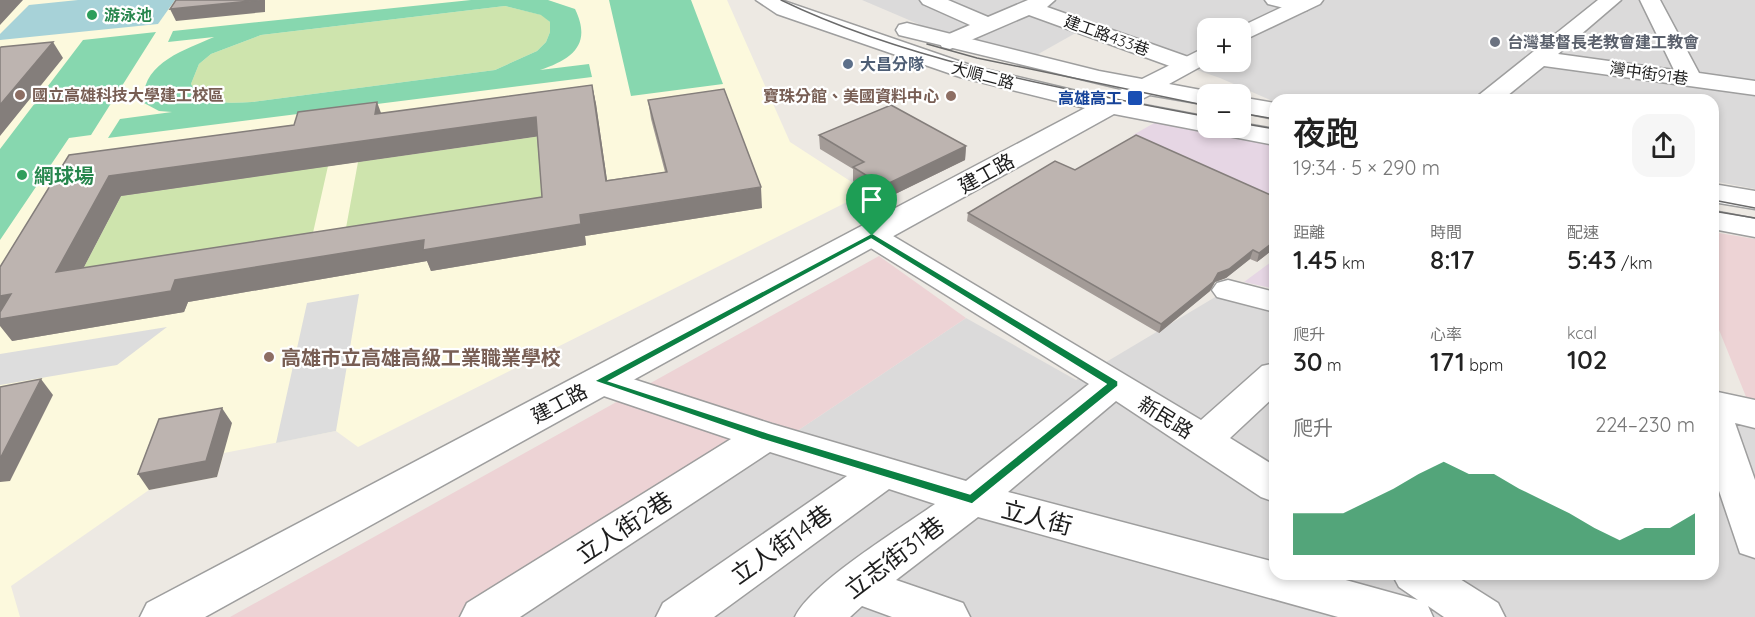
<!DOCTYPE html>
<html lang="zh-TW">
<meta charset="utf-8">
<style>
:root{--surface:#fff;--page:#f6f6f6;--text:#222;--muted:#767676;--accent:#0b8043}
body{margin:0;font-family:Quicksand,"Noto Sans TC",sans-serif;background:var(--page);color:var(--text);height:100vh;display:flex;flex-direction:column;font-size:22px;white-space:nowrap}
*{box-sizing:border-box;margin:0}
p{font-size:20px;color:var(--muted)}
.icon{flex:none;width:33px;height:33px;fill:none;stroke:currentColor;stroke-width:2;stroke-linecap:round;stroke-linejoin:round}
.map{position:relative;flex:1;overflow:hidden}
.panel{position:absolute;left:1269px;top:94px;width:450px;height:486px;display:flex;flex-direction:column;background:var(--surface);border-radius:18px;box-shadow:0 3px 9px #0003}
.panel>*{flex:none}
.fabs{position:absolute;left:1197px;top:18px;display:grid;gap:12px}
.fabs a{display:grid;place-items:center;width:54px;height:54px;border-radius:12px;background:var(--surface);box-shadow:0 3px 9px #0003;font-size:30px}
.pin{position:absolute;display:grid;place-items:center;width:51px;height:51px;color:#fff;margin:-62px -26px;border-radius:50% 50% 50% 0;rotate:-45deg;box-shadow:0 0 6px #0007}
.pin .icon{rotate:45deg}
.round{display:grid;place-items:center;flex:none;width:63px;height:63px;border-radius:18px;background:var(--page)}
.overview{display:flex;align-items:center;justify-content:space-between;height:102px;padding:0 24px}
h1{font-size:33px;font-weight:600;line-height:45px}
.metrics{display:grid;grid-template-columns:repeat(3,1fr);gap:9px;height:102px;padding:6px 24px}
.metrics div{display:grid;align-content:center}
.metrics b{font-size:26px;font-weight:600}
.metrics small{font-size:16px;font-weight:400}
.metrics p{font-size:16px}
.chart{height:168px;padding:12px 24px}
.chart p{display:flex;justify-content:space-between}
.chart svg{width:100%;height:108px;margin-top:6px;fill:var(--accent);opacity:.7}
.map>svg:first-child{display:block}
</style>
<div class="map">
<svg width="1755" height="617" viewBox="0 0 1755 617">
<rect width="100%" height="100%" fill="#ede9e3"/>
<path fill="#dbdada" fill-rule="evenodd" d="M 862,0 L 1755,0 L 1755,189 L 1713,181 L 1713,100 L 1275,102 L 1220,78 L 1081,30 L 1033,57 L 923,26 ZM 1208,28 L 1240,28 L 1240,62 L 1208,62 Z
M 1222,293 L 1275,306 L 1275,574 L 1713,574 L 1713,409 L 1755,419 L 1755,617 L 519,617 L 966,318 L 1076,380 Z"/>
<path fill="#edd3d5" d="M 1713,232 L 1755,239 L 1755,419 L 1713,315 Z
M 879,256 L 966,318 L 519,617 L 230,617 Z"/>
<path fill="#e6d6e4" d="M 1156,122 L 1275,146 L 1275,200 L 1133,135 Z
M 1275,259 L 1275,289 L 1244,282 Z"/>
<path fill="#fcf9dd" d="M 0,0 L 727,0 L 790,142 L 867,192 L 358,447 L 336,431 L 224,453 L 217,477 L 149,490 L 11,586 L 20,617 L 0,617 Z"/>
<path fill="#cee4ad" d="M 505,6 L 542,15 L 550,22 L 550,32 L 546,42 L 537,51 L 495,70 L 252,102 C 229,103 203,106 191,84 L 199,64 L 211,54 L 261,35 Z
M 541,136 L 547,217 L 342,250 L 358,162 Z
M 328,166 L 308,255 L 70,294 L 121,196 Z"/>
<path fill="#87d7af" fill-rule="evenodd" d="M 471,0 L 548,0 L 575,9 C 592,44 573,59 540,70 L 589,64 L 592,77 L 108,138 L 120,119 L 172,112 L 159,111 L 144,103 C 140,63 185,50 214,37 L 168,42 L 173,31 ZM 505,6 L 541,15 L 550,22 L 550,32 L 546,42 L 537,51 L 495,70 L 252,102 C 229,103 203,106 191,84 L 199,64 L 211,54 L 261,35 Z
M 609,0 L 691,0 L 723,84 L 631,96 Z
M 156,32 L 91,135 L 69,138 L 0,240 L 0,149 L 83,40 Z"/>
<path fill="#ddd" d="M 359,294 L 336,431 L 276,443 L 307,303 Z
M 167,327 L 117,365 L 0,385 L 0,354 Z"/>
<path fill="#a7d2d8" d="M 78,0 L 175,0 L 158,24 L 0,40 L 0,34 L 29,5 Z"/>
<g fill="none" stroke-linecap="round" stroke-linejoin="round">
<g stroke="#9e9e9e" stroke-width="3">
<path id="minor" d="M 920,0 L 948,0 L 988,17 L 1028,0 L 1055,0 L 1047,7 L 1194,59 L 1198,64 L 1194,69 L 1178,69 L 1029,15 L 950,49 L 942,47 L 939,42 L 942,37 L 970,25 L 923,4 Z
M 1265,0 L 1301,0 L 1310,6 L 1307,10 L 1300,12 L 1268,4 Z
M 1598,0 L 1621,0 L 1558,54 L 1674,70 L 1640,0 L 1660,0 L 1699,73 L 1755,81 L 1755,95 L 1544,66 L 1502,100 L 1476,100 L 1479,95 Z
M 872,227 L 883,230 L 1201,420 L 1262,366 L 1275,363 L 1275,396 L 1230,438 L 1275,466 L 1275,502 L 1261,497 L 1116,401 L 1008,492 L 1275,562 L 1275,574 L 1324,574 L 1418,600 L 1399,587 L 1392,574 L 1452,574 L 1498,603 L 1505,617 L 1444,617 L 1428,606 L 1433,617 L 1338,617 L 978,517 L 896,580 L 963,603 L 970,617 L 892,617 L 862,606 L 850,617 L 795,617 C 811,583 901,528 935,504 L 889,489 L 714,617 L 656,617 L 663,603 L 847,476 L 770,452 L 520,617 L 460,617 L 467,603 L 731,439 L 586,390 L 581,381 L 586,372 L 599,368 L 772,424 L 966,481 L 1089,384 L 861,242 L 857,236 L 861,230 Z
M 1228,280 L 1275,292 L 1275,312 L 1217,297 L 1212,290 L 1217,283 Z
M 1713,391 L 1755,400 L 1755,428 L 1735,423 L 1755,480 L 1755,558 L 1740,553 L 1713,473 Z"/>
</g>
<g stroke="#9e9e9e" stroke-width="3">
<path id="tertiary" d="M 756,0 L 781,0 L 976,67 L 1106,98 L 1122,89 L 899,35 L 896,30 L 899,25 L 907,23 L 1099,71 L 1142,79 L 1208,46 L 1209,62 L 1169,84 L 1217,93 L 1208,94 L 1208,105 L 1150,95 L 1134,103 L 1208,117 L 1208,128 L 1240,128 L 1240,123 L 1275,129 L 1275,145 L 1114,114 L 205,617 L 140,617 L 147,603 L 1085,108 L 960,77 L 777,14 Z
M 1297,0 L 1323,0 L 1320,4 L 1240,42 L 1240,28 L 1238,28 Z
M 1240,97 L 1275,103 L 1275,119 L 1240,112 Z
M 1713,184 L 1755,191 L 1755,209 L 1713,202 Z
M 1713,211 L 1755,219 L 1755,237 L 1713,229 Z"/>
</g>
<use href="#minor" fill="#fff" fill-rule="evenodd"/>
<use href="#tertiary" fill="#fff" fill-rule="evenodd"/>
<path stroke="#6b6b6b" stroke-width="1.5" d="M 781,0 C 909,62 1069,90 1208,117
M 927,44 L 977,58 L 1208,106
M 1240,113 L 1275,119
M 1240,123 L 1275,129
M 1713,200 L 1755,208
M 1713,211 L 1755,218"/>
</g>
<path fill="#a39b97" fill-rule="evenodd" d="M 592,85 L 596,104 L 607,180 L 665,172 L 651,119 L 648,100 L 762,208 L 585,236 L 586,245 L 431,271 L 427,261 L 188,302 L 184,312 L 12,341 L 69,155 ZM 537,136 L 542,197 L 83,268 L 121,196 Z
M 819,135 L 966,146 L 965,160 L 883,200 L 853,181 L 853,169 L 820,149 Z
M 1075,170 L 1275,248 L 1257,262 L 1250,259 L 1226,278 L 1215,282 L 1210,291 L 1159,333 L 967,221 L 968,213 Z"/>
<path fill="#847e7b" d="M 0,0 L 23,0 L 0,25 Z
M 260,0 L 265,0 L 265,12 L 176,21 L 170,9 Z
M 53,42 L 63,58 L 0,136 L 0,105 Z
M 592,85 L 596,104 L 610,201 L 606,181 Z
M 377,102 L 384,121 L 375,114 Z
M 536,117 L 541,136 L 121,196 L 70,294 L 56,272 L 109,176 Z
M 966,146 L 965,160 L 883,200 L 883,186 Z
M 761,187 L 762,208 L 585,236 L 586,245 L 431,271 L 427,261 L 188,302 L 184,312 L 12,341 L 0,326 L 0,296 L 11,294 L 175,280 L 424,240 Z
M 1275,241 L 1275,248 L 1257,262 L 1259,253 Z
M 1253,250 L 1250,259 L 1226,278 L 1215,282 L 1210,291 L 1159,333 L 1161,324 L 1218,273 Z
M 41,379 L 53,395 L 10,481 L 0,482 L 0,459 Z
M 222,408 L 232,423 L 217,477 L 149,490 L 138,474 Z"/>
<path fill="#bdb4b0" stroke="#847e7b" stroke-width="1.5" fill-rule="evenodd" d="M 176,0 L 260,0 L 170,9 Z
M 53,42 L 0,105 L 0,48 L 1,47 Z
M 592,85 L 606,181 L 667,172 L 648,100 L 724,89 L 761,187 L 580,215 L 581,224 L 423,250 L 424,240 L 175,280 L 171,291 L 0,319 L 0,312 L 11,294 L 0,296 L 0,267 L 69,155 L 294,125 L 298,112 L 377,102 L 375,114 ZM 536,117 L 542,197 L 56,272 L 109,176 Z
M 891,105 L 966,146 L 883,186 L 853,167 L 864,162 L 819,135 Z
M 1136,135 L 1275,197 L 1275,241 L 1259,253 L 1253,250 L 1229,269 L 1218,273 L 1213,282 L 1161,324 L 968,213 L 1055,161 L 1075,170 Z
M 41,379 L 0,459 L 0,387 Z
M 222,408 L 206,461 L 138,474 L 159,419 Z"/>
<path fill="#0b8043" stroke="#fff" stroke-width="1.5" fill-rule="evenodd" d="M 872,233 L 1118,381 L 1118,386 L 972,504 L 761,439 L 594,381 ZM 871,239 L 1106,384 L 970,494 L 768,433 L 609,381 Z"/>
<g fill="#2e9e5b" stroke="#fff" stroke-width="2">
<circle cx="92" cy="15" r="6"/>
<circle cx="22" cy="175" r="6"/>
</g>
<circle fill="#6b7280" stroke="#fff" stroke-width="2" cx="1495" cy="42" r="6"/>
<circle fill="#5c6f8a" stroke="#fff" stroke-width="2" cx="848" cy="64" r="6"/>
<g fill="#8d6e63" stroke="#fff" stroke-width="2">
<circle cx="20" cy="95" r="6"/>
<circle cx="951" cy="96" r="6"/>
<circle cx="269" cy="357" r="6"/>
</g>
<rect fill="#1a4fb4" stroke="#fff" stroke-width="2" x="1127" y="90" width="16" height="16" rx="3"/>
<g text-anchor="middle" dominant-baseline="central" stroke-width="4.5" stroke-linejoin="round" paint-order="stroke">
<g font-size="16" font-weight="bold" fill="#27864d" stroke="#fff" text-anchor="start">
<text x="104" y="15">游泳池</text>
</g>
<g font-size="16" fill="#1d1d1d" stroke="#fff">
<text transform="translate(1107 35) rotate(20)">建工路433巷</text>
<text transform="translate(1649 73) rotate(8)">灣中街91巷</text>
<text transform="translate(983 75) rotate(15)">大順二路</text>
</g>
<g font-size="16" font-weight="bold" fill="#5b616d" stroke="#fff" text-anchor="start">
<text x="1507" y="42">台灣基督長老教會建工教會</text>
</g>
<g font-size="16" font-weight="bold" fill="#4e5e75" stroke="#fff" text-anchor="start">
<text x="860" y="64">大昌分隊</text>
</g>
<g font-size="16" font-weight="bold" fill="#785e54" stroke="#fff" text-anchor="start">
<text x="32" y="95">國立高雄科技大學建工校區</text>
<text x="939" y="96" text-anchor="end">寶珠分館、美國資料中心</text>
</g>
<g font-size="16" font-weight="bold" fill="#164399" stroke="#fff" text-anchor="end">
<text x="1122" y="98">高雄高工</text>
</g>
<g font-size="20" fill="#1d1d1d" stroke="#fff">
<text transform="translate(986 173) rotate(-29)">建工路</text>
<text transform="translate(559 403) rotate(-28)">建工路</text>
<text transform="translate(1166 417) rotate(32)">新民路</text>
</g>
<g font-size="20" font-weight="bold" fill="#27864d" stroke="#fff" text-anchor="start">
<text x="34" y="175">網球場</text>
</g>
<g font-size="20" font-weight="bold" fill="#785e54" stroke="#fff" text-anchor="start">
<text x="281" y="357">高雄市立高雄高級工業職業學校</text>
</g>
<g font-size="24" fill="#1d1d1d" stroke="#fff">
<text transform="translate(1037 517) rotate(15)">立人街</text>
<text transform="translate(624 527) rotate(-33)">立人街2巷</text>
<text transform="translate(781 544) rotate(-35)">立人街14巷</text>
<text transform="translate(894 557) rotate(-37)">立志街31巷</text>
</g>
</g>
</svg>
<div class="fabs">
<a>+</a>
<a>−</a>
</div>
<div class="pin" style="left:872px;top:236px;background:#1e9e55"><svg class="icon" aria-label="arrive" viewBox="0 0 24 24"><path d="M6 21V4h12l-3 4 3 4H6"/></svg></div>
<section class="panel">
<div class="overview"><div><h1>夜跑</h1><p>19:34 · 5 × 290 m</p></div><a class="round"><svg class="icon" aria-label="share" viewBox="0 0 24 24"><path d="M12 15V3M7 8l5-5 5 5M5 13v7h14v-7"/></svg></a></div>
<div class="metrics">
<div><p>距離</p><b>1.45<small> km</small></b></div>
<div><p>時間</p><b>8:17</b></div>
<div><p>配速</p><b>5:43<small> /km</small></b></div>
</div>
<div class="metrics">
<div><p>爬升</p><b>30<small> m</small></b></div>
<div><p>心率</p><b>171<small> bpm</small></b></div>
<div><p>kcal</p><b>102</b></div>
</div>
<div class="chart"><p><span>爬升</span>224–230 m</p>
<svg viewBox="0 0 160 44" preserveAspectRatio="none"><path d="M0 44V27L10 27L20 27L30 22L40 17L50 11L60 6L70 11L80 11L90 17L100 22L110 27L120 33L130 38L140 33L150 33L160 27V44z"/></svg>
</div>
</section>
</div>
